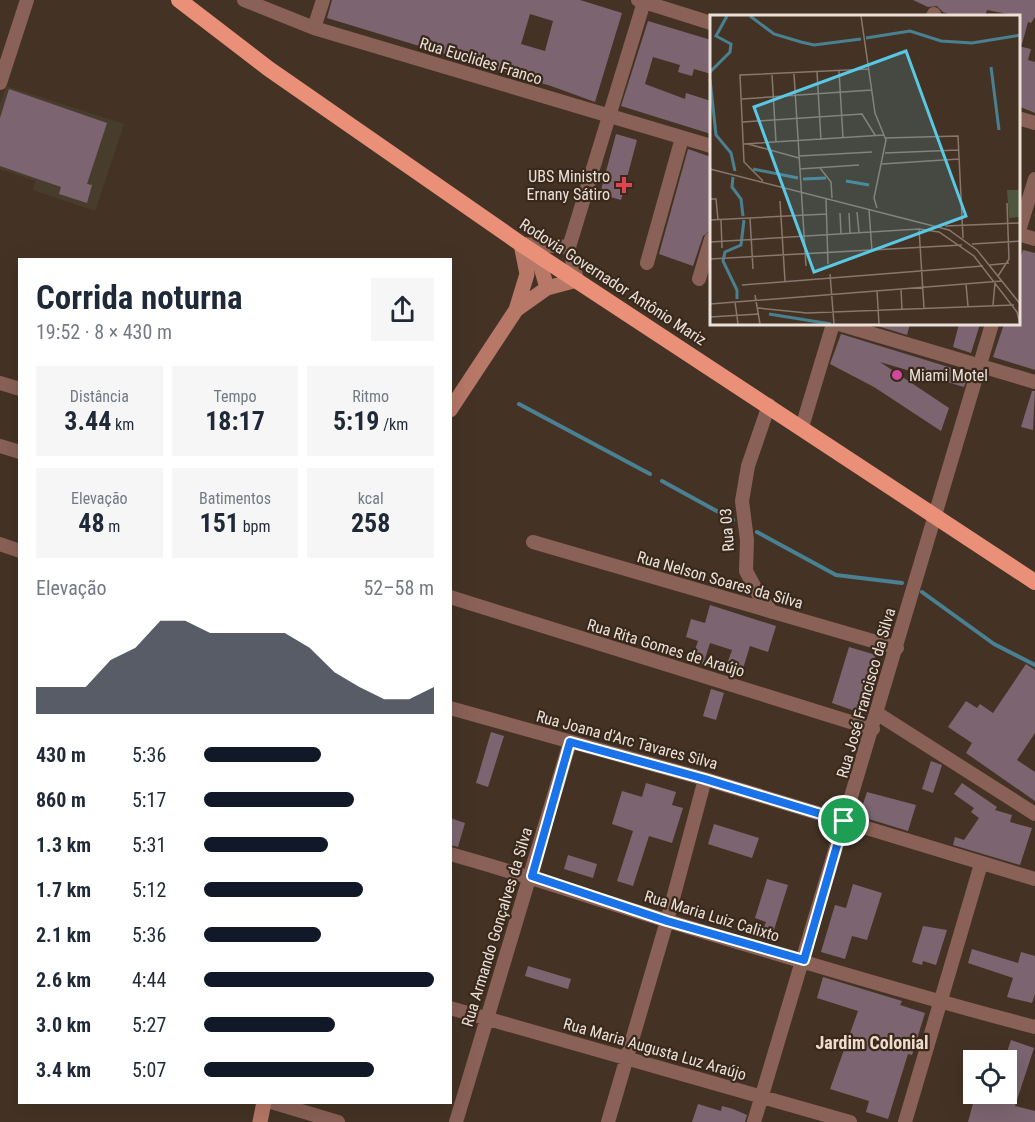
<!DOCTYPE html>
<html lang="pt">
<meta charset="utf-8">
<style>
:root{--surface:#fff;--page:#f6f6f7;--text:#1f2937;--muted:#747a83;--accent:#111827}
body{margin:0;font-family:"Roboto Condensed",sans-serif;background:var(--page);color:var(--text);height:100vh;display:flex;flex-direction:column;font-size:22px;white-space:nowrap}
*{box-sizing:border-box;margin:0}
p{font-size:20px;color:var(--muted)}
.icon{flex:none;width:33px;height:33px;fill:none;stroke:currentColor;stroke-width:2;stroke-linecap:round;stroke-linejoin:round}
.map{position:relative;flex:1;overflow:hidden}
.details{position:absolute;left:18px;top:258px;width:434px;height:846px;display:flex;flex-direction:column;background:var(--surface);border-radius:0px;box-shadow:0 6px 24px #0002}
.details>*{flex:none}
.fabs{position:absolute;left:963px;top:1050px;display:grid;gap:12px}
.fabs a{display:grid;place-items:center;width:54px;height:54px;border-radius:0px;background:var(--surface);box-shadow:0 6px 24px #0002;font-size:30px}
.pin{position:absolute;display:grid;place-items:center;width:51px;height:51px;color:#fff;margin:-26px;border:3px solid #fff;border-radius:50%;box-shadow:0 2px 6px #0007}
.round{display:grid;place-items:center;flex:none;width:63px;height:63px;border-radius:0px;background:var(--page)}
.head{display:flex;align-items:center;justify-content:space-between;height:102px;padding:0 18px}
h1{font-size:33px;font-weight:700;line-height:45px}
.metrics{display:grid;grid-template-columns:repeat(3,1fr);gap:9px;height:102px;padding:6px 18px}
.metrics div{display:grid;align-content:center;border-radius:0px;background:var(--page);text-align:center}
.metrics b{font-size:26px;font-weight:700}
.metrics small{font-size:16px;font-weight:400}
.metrics p{font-size:16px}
.chart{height:168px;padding:12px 18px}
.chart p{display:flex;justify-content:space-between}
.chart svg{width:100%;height:108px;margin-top:6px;fill:var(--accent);opacity:.7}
ul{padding:0 18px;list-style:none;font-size:20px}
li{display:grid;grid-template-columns:96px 72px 1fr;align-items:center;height:45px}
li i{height:15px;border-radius:8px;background:var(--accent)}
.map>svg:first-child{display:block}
</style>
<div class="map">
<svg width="1035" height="1122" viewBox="0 0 1035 1122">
<rect width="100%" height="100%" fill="#443325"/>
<path fill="#483d2d" d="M 6,86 L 124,124 L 95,211 L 33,190 L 36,181 L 0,169 L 0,104 Z"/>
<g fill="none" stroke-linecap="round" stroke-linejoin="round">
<path stroke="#498192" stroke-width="4" d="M 519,404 L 650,474
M 662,481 L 733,520
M 757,532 L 836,575 L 902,583
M 922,592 L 994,644 L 1035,665"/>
</g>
<path fill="#7c6570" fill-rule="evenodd" d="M 332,0 L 580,0 L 622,13 L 595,102 L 551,86 L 327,18 ZM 530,14 L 553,21 L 545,51 L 521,44 Z
M 913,0 L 1035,0 L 1035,17 L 1031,23 L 1028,22 L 1022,44 L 1018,43 L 1018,16 L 987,10 L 985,16 L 954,16 L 943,12 L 937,6 L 928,7 Z
M 648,21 L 711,40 L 711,74 L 694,69 L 692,76 L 678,72 L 680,65 L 653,57 L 645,84 L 685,99 L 686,93 L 711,101 L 711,134 L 621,106 Z
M 1018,46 L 1031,49 L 1028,60 L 1035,62 L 1035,113 L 1018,106 Z
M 9,89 L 107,123 L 87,184 L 92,185 L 87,203 L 59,194 L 61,187 L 0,166 L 0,118 Z
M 616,134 L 637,140 L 621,200 L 600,194 Z
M 688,149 L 711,157 L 711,230 L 703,236 L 693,266 L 659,254 Z
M 1023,250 L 1035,253 L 1035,370 L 993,357 L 1004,324 L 1018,324 L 1018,265 Z
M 871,324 L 910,324 L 907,335 Z
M 959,324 L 980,324 L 971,353 L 953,347 Z
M 841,334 L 968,373 L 964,387 L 880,362 L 949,408 L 941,431 L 874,387 L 830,364 Z
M 1032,391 L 1035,391 L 1033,430 L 1021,427 Z
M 710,605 L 776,626 L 768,652 L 750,646 L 741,675 L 725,670 L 732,650 L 710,643 L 703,665 L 691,662 L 698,641 L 686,637 L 691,619 L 705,623 Z
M 849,647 L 876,655 L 858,712 L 832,703 Z
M 1026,664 L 1035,670 L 1035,733 L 1017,760 L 1035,772 L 1035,801 L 966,753 L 972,743 L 948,727 L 966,701 L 977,708 L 980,704 L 993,713 Z
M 711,689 L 724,693 L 716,720 L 703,716 Z
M 491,732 L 504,736 L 488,787 L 476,783 Z
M 931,761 L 942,765 L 933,793 L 922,789 Z
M 646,783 L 676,792 L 672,805 L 683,808 L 672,843 L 649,836 L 633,886 L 617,881 L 633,831 L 612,824 L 622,791 L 642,797 Z
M 962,783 L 997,807 L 995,810 L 1012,815 L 1010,822 L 1032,828 L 1020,865 L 953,845 L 955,837 L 964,840 L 979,818 L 971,812 L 974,808 L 954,794 Z
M 867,792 L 916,805 L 908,831 L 859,816 Z
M 450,818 L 465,823 L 458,847 L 450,845 Z
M 714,824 L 759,838 L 752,858 L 708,844 Z
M 568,855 L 597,864 L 593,878 L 564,869 Z
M 767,879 L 788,885 L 773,933 L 763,930 L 766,922 L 755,918 Z
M 853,884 L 882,893 L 867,940 L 852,936 L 845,959 L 821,952 L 835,905 L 846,908 Z
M 923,926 L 947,930 L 936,965 L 923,961 L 922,965 L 912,962 Z
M 972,949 L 1018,963 L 1021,952 L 1035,956 L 1035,994 L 1032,1003 L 1007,997 L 1013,978 L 968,963 Z
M 528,966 L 571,979 L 568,989 L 525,976 Z
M 823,977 L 902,1001 L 900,1005 L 925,1013 L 912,1055 L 908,1054 L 888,1119 L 866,1112 L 869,1101 L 830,1089 L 858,1011 L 817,998 Z
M 1011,1040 L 1034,1048 L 1015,1106 L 1035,1111 L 1035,1122 L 968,1122 L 975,1096 L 1006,1104 L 1006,1055 Z
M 698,1104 L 721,1111 L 722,1106 L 733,1109 L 747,1115 L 745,1122 L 692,1122 Z"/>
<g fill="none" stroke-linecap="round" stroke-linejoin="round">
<path stroke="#8a6156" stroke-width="14" d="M 244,0 L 314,28 L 711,146
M 638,0 L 711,23
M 933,16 L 934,14
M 314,28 L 323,0
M 0,83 L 27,0
M 1018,118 L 1035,123
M 1018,234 L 1035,179
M 1018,234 L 1035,239
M 521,244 L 569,247
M 647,263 L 682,138
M 699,279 L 711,239
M 577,280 L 569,247 L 644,2
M 839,324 L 1035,382
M 0,383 L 20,389
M 769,405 L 748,466 L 742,501 L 747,540 L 746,571 L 761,599 L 772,612
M 802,427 L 833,324
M 0,446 L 20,452
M 533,542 L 897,648
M 0,544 L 20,551
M 450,597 L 873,729
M 450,708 L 705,779 L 1035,879
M 878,714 L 1035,814
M 450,854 C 523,874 595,899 668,921 C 789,958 912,995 1035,1027
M 450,1008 L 850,1122
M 271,1102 L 338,1122
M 456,1122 L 570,742
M 608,1122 L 667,921 L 705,779
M 754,1122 L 992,324
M 905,1122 L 981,864"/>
<path stroke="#b77867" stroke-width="15" d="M 528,252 L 541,267 L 547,288
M 516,310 L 547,288 L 577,280
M 450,410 L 516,310 L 527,274 L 521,244
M 260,1122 L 264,1102"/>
<path stroke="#ea9078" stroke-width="16" d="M 179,0 L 269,69 L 521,244 L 1035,582"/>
</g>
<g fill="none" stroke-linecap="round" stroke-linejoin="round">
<g stroke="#fff" stroke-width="12">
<path id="route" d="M 570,742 L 705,779 L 844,821 L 804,960 L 667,921 L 532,876 Z"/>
</g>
<use href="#route" stroke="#1a73e8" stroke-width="8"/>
</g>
<path fill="#e0444e" stroke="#39291c" stroke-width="2" d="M621 176h6v6h6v6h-6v6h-6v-6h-6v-6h6z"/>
<circle fill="#d1479c" stroke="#39291c" stroke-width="2" cx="897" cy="375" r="6"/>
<g text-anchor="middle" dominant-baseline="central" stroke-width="4.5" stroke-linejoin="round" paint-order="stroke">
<g font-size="16" fill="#ebe0d8" stroke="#39291c">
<text transform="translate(481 61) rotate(17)">Rua Euclides Franco</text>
<text transform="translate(613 282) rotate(33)">Rodovia Governador Antônio Mariz</text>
<text transform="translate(727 530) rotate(-94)">Rua 03</text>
<text transform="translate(720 580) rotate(16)">Rua Nelson Soares da Silva</text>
<text transform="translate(666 648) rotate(17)">Rua Rita Gomes de Araújo</text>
<text transform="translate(866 693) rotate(-74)">Rua José Francisco da Silva</text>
<text transform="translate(627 740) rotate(15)">Rua Joana d'Arc Tavares Silva</text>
<text transform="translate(712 916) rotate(17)">Rua Maria Luiz Calixto</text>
<text transform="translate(497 927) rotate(-73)">Rua Armando Gonçalves da Silva</text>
<text transform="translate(655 1049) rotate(16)">Rua Maria Augusta Luz Araújo</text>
</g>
<g font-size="16" fill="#ebe0d8" stroke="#39291c" text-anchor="end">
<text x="610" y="176">UBS Ministro<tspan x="610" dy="18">Ernany Sátiro</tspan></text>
<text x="909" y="375" text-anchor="start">Miami Motel</text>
</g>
<g font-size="18" font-weight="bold" fill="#f1dbca" stroke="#39291c">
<text x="872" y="1042">Jardim Colonial</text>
</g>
</g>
<g transform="translate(710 15)">
<rect width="310" height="310" fill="#443325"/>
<path d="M 297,175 L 310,175 L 310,202 L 299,203 Z" fill="#4e563e"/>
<path fill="none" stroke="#498192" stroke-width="3" d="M 40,1 L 64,19 L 91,27 L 104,30 L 151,24M 156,23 L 200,16 L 231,26 L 262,28 L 311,20M 281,52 L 289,115M 0,57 L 20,37 L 21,29 L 6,21 L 17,1M 0,64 L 6,120 L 21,138 L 25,156M 43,154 L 88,163M 23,162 L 22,172 L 31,184 L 33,201M 93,164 L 116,163M 136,166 L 159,170M 27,284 L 27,275 L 13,246 L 15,237 L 31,230 L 34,205M 59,299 L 121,309"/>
<path fill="none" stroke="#87786d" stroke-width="1.5" d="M 151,1 L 165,98 L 176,125 L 164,183 L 167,193M 129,56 L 133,123M 107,57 L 111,125M 84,59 L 96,251M 62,60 L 66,127M 32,84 L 162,75M 33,107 L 152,99 L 165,120M 175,123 L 248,121 L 253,223M 34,129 L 174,120M 38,129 L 89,143M 175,138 L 248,135M 89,141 L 162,137M 172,149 L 249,144M 110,153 L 121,167 L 122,183M 0,154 L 239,215 L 267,235 L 311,290M 90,154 L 149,150M 53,166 L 34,147 L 30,60 L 159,54M 0,184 L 6,184 L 8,205M 116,184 L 118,249M 70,186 L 75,266M 159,195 L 162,236M 147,197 L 149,218M 130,198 L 131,219M 139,198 L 140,218M 40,203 L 43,254M 0,205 L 117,199M 11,205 L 12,233M 235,211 L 311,208M 209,214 L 214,293M 0,227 L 209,214 L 229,217 L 264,241 L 307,297 L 310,309M 262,229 L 311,226M 0,244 L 252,230M 280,250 L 299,248M 120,259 L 124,309M 288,261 L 299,244 L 297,188M 256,269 L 258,291M 32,270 L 273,251M 191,274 L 192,295M 167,275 L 169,309M 45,280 L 50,309M 25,287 L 28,309M 0,289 L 292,266M 283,290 L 285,268M 48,293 L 97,298 L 304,290M 0,302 L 49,299"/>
<path fill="#59c8e5" fill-opacity="0.15" stroke="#59c8e5" stroke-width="3" d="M 196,36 L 256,201 L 104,257 L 44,92 Z"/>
<rect width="310" height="310" fill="none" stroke="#ebe0d8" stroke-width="3"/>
</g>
</svg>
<div class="fabs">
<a><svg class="icon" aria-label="locate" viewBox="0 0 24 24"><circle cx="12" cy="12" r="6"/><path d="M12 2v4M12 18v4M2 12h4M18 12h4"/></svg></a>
</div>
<div class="pin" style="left:844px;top:821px;background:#1e9e55"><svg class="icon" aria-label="arrive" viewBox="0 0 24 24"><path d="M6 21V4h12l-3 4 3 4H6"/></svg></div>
<section class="details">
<div class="head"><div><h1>Corrida noturna</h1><p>19:52 · 8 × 430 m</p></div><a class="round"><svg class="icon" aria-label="share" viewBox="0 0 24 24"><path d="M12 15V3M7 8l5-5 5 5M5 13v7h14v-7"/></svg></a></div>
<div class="metrics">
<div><p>Distância</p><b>3.44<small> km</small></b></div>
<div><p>Tempo</p><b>18:17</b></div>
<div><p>Ritmo</p><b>5:19<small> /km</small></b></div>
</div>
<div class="metrics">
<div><p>Elevação</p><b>48<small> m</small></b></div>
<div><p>Batimentos</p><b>151<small> bpm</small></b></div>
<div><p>kcal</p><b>258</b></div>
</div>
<div class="chart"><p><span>Elevação</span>52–58 m</p>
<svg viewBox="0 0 160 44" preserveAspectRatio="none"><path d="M0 44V33L10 33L20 33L30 22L40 17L50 6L60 6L70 11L80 11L90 11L100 11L110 17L120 27L130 33L140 38L150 38L160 33V44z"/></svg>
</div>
<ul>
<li><b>430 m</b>5:36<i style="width:51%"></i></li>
<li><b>860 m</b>5:17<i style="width:65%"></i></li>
<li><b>1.3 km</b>5:31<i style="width:54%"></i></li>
<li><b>1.7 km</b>5:12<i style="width:69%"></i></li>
<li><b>2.1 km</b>5:36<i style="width:51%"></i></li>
<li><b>2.6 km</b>4:44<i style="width:100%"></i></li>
<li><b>3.0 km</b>5:27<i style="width:57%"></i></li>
<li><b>3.4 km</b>5:07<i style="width:74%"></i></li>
</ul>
</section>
</div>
